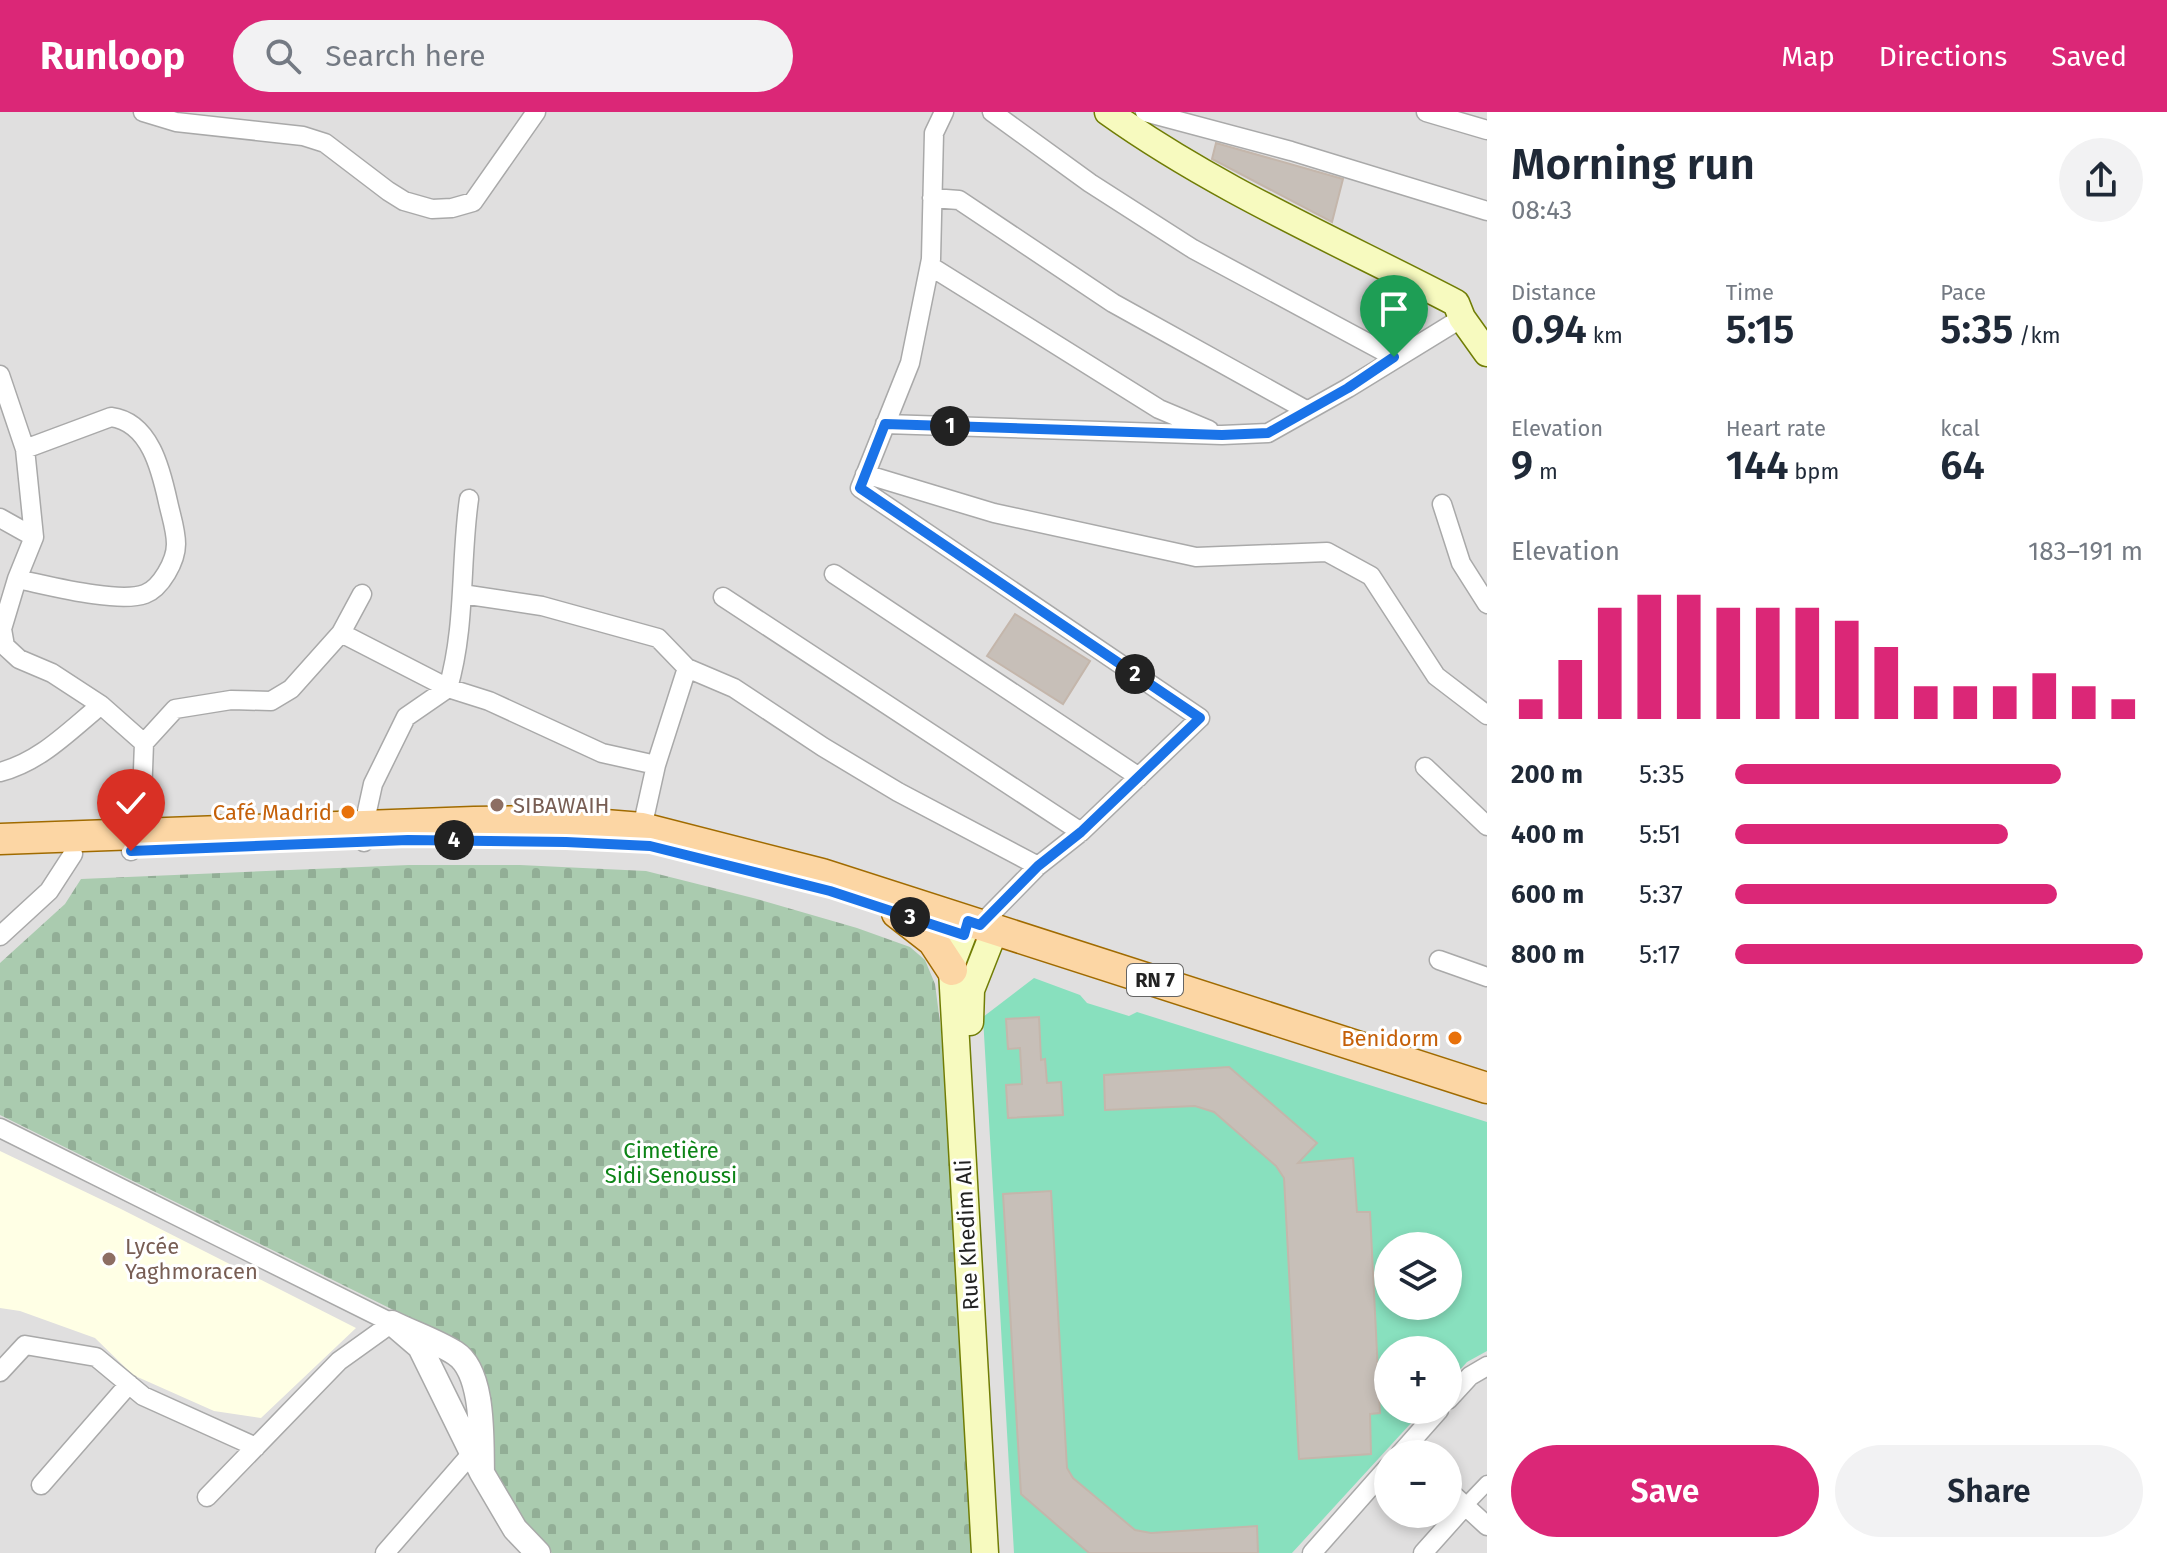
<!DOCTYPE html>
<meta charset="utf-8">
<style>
:root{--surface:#fff;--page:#f2f2f3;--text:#1f2937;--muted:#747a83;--accent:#db2777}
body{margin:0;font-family:"Fira Sans",sans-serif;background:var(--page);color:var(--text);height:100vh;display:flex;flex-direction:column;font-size:30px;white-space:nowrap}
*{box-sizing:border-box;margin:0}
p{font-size:26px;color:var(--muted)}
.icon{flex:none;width:44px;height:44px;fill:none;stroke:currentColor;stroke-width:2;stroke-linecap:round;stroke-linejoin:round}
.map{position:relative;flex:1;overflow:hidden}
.drawer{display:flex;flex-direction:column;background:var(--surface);width:680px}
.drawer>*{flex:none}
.fabs{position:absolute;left:1374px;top:1120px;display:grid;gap:16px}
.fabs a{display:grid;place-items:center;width:88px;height:88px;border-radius:50%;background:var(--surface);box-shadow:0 4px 12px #0003;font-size:40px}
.pin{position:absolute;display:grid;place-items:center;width:68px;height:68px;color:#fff;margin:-82px -34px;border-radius:50% 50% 50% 0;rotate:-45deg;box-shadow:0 0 8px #0007}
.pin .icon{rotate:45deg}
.km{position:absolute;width:40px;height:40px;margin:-20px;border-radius:50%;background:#222;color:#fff;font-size:22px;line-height:40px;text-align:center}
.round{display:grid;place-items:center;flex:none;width:84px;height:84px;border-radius:42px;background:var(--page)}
.summary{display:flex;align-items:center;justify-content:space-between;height:136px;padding:0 24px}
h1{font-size:44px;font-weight:600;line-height:60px}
.figures{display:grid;grid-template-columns:repeat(3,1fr);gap:12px;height:136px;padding:8px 24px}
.figures div{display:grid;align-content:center}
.figures b{font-size:40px;font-weight:600}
.figures small{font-size:22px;font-weight:400}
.figures p{font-size:22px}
.chart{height:224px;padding:16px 24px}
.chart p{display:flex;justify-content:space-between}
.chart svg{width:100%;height:144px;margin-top:8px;stroke:var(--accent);stroke-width:6}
.button{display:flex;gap:16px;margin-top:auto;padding:16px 24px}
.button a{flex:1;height:92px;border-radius:48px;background:var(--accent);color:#fff;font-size:32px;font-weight:600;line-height:92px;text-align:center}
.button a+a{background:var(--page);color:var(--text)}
ul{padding:0 24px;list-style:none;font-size:26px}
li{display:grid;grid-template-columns:128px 96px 1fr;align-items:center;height:60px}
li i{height:20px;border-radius:10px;background:var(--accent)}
header{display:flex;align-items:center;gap:48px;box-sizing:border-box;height:112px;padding:0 40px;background:var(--accent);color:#fff}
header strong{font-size:38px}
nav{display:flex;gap:44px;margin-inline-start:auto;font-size:28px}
.search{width:560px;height:72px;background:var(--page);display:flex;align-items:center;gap:20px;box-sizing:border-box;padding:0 28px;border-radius:44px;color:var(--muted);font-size:30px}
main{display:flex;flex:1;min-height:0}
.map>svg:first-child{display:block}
</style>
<header>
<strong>Runloop</strong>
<div class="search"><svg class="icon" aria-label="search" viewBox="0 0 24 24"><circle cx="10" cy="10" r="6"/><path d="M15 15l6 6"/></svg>Search here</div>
<nav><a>Map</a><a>Directions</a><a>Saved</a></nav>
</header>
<main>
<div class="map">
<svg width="1487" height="1441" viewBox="0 0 1487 1441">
<defs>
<pattern id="cemetery-stones" width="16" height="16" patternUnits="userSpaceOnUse" patternTransform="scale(2)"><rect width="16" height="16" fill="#aacbaf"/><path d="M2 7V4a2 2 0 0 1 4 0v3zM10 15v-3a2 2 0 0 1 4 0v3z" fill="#92ae96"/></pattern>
</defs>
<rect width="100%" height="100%" fill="#f2efe9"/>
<path fill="#e0dfdf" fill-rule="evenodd" d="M 0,0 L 1487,0 L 1487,1441 L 0,1441 ZM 1388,1134 L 1448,1134 L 1448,1194 L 1388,1194 ZM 1388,1238 L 1448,1238 L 1448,1298 L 1388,1298 ZM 1388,1342 L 1448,1342 L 1448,1402 L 1388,1402 Z"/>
<path fill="#ffffe5" d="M 0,1039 L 121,1097 L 356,1216 L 261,1306 L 214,1299 L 133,1263 L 95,1226 L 20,1199 L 0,1196 Z"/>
<path fill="url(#cemetery-stones)" d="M 409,753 L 520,753 L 646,759 L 757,787 L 857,816 L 910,835 L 925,848 L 935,872 L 941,918 L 972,1441 L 552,1441 L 523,1411 L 494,1361 L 491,1294 L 484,1262 L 466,1234 L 0,1003 L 0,851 L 65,792 L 81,767 Z"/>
<path fill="#88e0be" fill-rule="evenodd" d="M 1034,866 L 1080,883 L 1087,891 L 1129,904 L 1137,900 L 1487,1010 L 1487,1239 L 1467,1250 L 1448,1271 L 1448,1238 L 1388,1238 L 1388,1298 L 1423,1298 L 1292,1441 L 1014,1441 L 983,905 ZM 1388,1134 L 1448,1134 L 1448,1194 L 1388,1194 Z"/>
<path fill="#c7bfb8" stroke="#c4b6ab" stroke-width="2" d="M 1216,31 L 1343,67 L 1332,110 L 1212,47 Z
M 1015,502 L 1090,549 L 1063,592 L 987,544 Z
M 1039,905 L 1041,948 L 1045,947 L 1047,971 L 1061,970 L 1063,1003 L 1008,1006 L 1006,973 L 1022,972 L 1020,936 L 1008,937 L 1006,907 Z
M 1229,955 L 1317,1031 L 1298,1051 L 1353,1046 L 1357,1100 L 1370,1100 L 1380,1301 L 1370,1302 L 1371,1342 L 1299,1347 L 1284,1066 L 1276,1054 L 1214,1000 L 1195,994 L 1105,998 L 1104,963 Z
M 1051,1079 L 1067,1356 L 1073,1366 L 1135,1418 L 1151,1421 L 1257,1414 L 1258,1441 L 1089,1441 L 1021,1382 L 1003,1082 Z"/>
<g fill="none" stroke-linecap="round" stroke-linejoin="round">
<g stroke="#a9a9a9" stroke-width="17">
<path id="pedestrian" d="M 1465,1394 L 1487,1371"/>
</g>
<g stroke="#a9a9a9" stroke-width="21">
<path id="minor" d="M 143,0 L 176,10 L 303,24 L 325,31 L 388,79 L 404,89 L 432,97 L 452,96 L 473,90 L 536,0
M 944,0 L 934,21 L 931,147 L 910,251 L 860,376 L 1200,606 L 1081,720 L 1038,754 L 980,813
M 992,0 L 1090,71 L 1193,137 L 1394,245
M 1145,0 L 1291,39 L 1487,99
M 1426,0 L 1487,18
M 932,86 L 959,88 L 1113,191 L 1306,298
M 930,154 L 1159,297 L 1209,318
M 0,263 L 25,337 L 34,425 L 17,467 L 2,517 L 5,534 L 19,547 L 52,561 L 101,593 L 144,631 L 142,685 L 131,739
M 885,312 L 1222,323 L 1268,321 L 1348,276 L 1462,206
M 865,362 L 994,401 L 1196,445 L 1327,440 L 1371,464 L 1436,564 L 1487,603
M 1442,392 L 1461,451 L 1487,492
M 0,406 L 34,425
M 834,462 L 1139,665
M 17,467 C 47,473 118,492 145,482 C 161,476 176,449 176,432 C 176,418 171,404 168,390 C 161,358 150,310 111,305 L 25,337
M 462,482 L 542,494 L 658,526 L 687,556 L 734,576 L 823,635 L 898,680 L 1038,754
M 723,485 L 1081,720
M 341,521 L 362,482
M 144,631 L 175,597 L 231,588 L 271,589 L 291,577 L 341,521 L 448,576 C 466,515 460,449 469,387
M 1425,655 L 1487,714
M 0,660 C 40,650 69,619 101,593
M 642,716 L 656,653 L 687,556
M 364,730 L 364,713 L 373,672 L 406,605 L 448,576 L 489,589 L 602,641 L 656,653
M 0,824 L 49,779 L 73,742
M 1439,848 L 1487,865
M 0,1016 L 392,1211 L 339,1249 L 207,1385
M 0,1260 L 25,1233 L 96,1245 L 143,1284 L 256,1335
M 1448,1288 L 1470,1264 L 1487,1254
M 1400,1342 L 1439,1298
M 41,1373 L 129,1272
M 1448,1378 L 1487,1414
M 385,1441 L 472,1341
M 1312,1441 L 1388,1355
M 1423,1441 L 1465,1394"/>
</g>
<g stroke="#a9a9a9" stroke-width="27">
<path id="tertiary" d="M 392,1211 C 412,1221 436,1229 455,1241 C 485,1260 481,1329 482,1361 L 420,1235 Z
M 482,1361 L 515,1417 L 538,1441"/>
</g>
<g stroke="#707d05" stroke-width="29">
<path id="secondary" d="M 1108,0 C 1216,77 1339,130 1456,191 L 1462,206 L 1487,241
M 968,809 L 953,848 L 952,858 L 985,1441
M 970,910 L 971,878 L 995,817"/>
</g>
<g stroke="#a06b00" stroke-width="33">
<path id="primary" d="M 0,727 L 474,710 L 555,709 L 642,716 L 822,762 L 1487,976
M 897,801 L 933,829 L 952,858"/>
</g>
<use href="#pedestrian" stroke="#fff" stroke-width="14"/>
<use href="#minor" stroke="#fff" stroke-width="18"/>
<use href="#tertiary" stroke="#fff" stroke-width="24"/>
<use href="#secondary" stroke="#f7fabf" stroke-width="26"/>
<use href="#primary" stroke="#fcd6a4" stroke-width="30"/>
</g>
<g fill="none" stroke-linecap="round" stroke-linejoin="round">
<g stroke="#fff" stroke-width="16">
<path id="route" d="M 131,739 L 408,728 L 566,730 L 650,734 L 830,779 L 964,823 L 968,809 L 980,813 L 1038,754 L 1081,720 L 1200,606 L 860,376 L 885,312 L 1222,323 L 1268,321 L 1348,276 L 1394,245"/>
</g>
<use href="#route" stroke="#1a73e8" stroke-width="10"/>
</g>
<g fill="#8d6e63" stroke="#fff" stroke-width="3">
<circle cx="497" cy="693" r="8"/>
<circle cx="109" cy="1147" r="8"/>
</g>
<g fill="#e8710a" stroke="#fff" stroke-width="3">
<circle cx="348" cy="700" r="8"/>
<circle cx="1455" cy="926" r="8"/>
</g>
<g text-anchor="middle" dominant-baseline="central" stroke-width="6" stroke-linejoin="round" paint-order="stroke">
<rect fill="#fff" stroke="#646464" stroke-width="2" x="1127" y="852" width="56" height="32" rx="6"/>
<g font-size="20" font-weight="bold" fill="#222">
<text x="1155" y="868">RN 7</text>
</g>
<g font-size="22" fill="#785e54" stroke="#fff" text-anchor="start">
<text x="513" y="693">SIBAWAIH</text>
<text x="125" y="1134">Lycée<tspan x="125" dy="25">Yaghmoracen</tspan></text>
</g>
<g font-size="22" fill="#c56008" stroke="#fff" text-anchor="end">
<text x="332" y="700">Café Madrid</text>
<text x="1439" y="926">Benidorm</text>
</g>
<g font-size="22" fill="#0c8416" stroke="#fff">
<text x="671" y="1038">Cimetière<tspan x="671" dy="25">Sidi Senoussi</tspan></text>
</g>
<g font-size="22" fill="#222" stroke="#fff">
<text transform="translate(967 1123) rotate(-93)">Rue Khedim Ali</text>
</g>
</g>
</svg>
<div class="fabs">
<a><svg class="icon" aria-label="layers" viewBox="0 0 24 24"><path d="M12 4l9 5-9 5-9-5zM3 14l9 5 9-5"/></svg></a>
<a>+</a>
<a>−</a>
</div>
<div class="pin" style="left:1394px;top:245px;background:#1e9e55"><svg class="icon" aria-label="arrive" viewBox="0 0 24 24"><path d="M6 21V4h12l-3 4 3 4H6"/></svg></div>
<div class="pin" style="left:131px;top:739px;background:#d93025"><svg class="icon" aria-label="check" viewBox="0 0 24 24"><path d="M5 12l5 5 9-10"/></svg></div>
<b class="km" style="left:950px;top:314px">1</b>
<b class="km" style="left:1135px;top:562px">2</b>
<b class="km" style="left:910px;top:805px">3</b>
<b class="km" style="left:454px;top:728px">4</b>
</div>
<section class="drawer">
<div class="summary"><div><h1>Morning run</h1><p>08:43</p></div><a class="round"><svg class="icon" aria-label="share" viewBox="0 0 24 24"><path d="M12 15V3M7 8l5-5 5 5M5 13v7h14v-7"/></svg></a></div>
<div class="figures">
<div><p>Distance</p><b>0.94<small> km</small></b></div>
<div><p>Time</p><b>5:15</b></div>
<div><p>Pace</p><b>5:35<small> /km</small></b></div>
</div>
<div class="figures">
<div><p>Elevation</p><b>9<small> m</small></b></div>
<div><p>Heart rate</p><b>144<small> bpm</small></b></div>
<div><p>kcal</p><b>64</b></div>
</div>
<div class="chart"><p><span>Elevation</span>183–191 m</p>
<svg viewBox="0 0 160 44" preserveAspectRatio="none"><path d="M5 44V38M15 44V26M25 44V10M35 44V6M45 44V6M55 44V10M65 44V10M75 44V10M85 44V14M95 44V22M105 44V34M115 44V34M125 44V34M135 44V30M145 44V34M155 44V38"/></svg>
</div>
<ul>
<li><b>200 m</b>5:35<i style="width:80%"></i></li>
<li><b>400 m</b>5:51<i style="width:67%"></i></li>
<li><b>600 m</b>5:37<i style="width:79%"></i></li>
<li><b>800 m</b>5:17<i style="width:100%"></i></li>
</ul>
<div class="button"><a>Save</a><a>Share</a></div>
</section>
</main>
